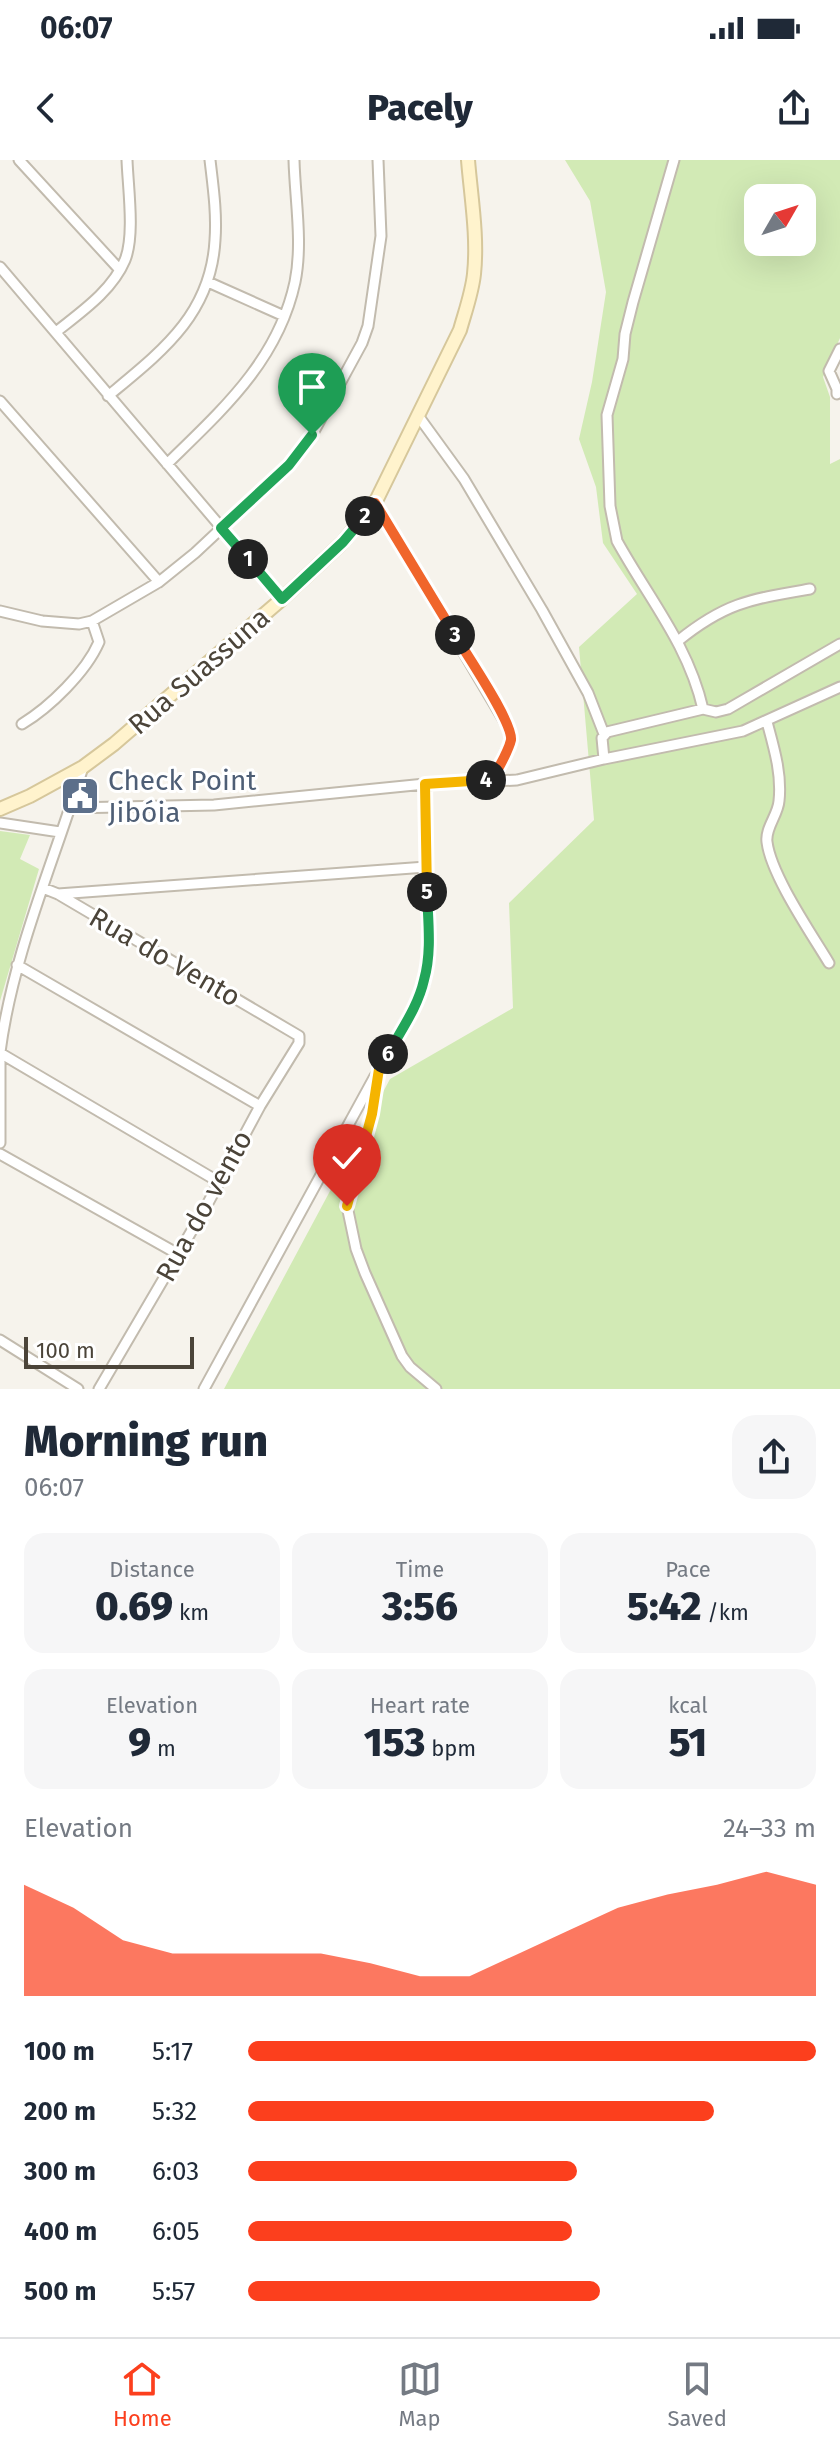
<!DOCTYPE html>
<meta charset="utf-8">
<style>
:root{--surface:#fff;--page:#f6f6f7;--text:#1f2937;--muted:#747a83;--line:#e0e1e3;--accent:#fc3f1d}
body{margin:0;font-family:"Fira Sans",sans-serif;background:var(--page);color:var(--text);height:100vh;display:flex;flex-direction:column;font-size:30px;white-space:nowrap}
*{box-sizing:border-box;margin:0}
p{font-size:26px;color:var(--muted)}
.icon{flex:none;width:44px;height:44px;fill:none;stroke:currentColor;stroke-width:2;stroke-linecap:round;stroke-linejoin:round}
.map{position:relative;height:1229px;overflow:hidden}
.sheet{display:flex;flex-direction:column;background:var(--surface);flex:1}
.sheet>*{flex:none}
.needle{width:52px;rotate:51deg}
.buttons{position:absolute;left:744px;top:24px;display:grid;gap:16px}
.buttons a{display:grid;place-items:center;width:72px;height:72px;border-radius:16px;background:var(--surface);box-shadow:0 8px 32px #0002;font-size:40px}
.scale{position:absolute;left:24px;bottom:20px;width:170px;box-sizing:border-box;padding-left:8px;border:4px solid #4b4439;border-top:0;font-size:22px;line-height:28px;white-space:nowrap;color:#4b4439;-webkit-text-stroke:6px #fff;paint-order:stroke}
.pin{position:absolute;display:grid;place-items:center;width:68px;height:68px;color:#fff;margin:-82px -34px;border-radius:50% 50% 50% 0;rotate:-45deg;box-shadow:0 0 8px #0007}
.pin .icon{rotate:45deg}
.km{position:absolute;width:40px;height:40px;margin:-20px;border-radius:50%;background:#222;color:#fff;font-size:22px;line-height:40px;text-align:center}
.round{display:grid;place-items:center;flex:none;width:84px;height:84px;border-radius:24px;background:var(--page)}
.headline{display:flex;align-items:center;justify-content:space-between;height:136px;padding:0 24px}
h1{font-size:44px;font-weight:800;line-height:60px}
.metrics{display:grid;grid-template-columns:repeat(3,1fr);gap:12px;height:136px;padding:8px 24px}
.metrics div{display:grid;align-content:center;border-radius:20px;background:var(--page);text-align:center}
.metrics b{font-size:40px;font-weight:800}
.metrics small{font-size:22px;font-weight:400}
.metrics p{font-size:22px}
.chart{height:224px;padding:16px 24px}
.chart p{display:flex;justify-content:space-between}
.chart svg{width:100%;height:144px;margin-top:8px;fill:var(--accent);opacity:.7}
ul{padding:0 24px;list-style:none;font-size:26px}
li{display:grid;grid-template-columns:128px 96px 1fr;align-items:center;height:60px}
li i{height:20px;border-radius:10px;background:var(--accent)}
.status{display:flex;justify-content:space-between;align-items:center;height:56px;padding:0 40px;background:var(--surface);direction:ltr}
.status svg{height:22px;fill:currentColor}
header{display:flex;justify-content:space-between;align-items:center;height:104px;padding:0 24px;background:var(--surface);font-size:36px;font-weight:800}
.tab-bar{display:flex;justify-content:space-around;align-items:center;height:112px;border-top:2px solid var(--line);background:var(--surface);font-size:22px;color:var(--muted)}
.tab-bar a{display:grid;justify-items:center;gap:4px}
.tab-bar .selected{color:var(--accent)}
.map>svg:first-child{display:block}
</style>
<div class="status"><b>06:07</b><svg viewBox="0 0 49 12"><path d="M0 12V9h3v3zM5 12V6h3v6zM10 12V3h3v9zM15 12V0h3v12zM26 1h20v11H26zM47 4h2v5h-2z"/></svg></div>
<header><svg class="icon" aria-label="back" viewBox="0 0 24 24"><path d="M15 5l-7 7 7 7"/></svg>Pacely<svg class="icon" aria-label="share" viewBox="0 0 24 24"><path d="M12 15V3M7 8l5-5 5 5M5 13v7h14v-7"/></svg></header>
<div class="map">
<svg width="840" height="1229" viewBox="0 0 840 1229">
<rect width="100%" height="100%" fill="#f6f3ec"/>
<path fill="#d2eab5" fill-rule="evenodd" d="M 565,0 L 840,0 L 840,178 L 823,217 L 830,237 L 830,304 L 840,299 L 840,1229 L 224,1229 L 390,919 L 513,848 L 509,743 L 594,660 L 579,487 L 637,434 L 603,383 L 596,327 L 579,279 L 592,222 L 606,132 L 590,41 ZM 758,38 L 802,38 L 802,82 L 758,82 Z
M 0,671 L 30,675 L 20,699 L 39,709 L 0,841 Z"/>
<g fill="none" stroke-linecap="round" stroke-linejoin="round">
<g stroke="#c2bbae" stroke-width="13">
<path id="street" d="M 19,0 L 120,110
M 674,0 L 633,142 L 625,174 L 623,199 L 607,255 L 610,346 L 617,381 C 649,439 688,484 703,549
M 0,107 L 282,439
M 208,122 L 284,156
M 56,172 C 81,152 112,131 125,100 C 135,75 128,28 127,0
M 837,234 L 837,229 L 829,211 L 840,189
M 108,236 C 161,192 211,155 215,80 C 217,53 213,26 210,0
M 0,241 L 159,422
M 419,257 L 464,319 L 542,450 L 588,533 L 604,574
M 167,304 C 222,250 278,201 295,122 C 303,83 295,39 294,0
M 375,343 L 509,569 L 510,582 L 492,620
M 0,451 L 42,461 L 79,464 L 92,461 L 159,422 L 195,393 L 289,305 L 312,275 L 362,183 L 368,166 L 381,76 L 378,0
M 678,481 C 726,442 752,439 810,429
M 767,562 C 774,588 782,614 779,641 C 778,655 765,668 767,682 C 771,715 811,773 829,803
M 22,564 C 50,547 86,512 99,482 L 92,461
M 604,599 L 602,578 L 607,572 L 703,549 L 716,552 L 728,549 L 840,484
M 425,624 L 428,804 L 424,824 L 413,848 L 379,909 L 372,954 L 347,1046 L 356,1089 L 365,1113 L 402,1196 L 410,1207 L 436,1229
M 71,648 L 214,645 L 425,624 L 517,620 L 604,599 L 743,571 L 840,527
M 0,663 L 60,672
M 43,728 L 58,734 L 299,876 L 299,883 L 260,946 L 208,1043 L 99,1229
M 58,734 L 426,707
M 17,805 L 260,946
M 0,892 C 13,793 54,702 83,607
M 0,893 L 219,1022
M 0,902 L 0,983
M 0,994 L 178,1094
M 0,1180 L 78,1229
M 204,1229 L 375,916"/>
</g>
<g stroke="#d6c79b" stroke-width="16">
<path id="secondary" d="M 0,649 L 30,636 L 83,607 L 114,584 L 282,439 L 343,382 L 375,343 L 460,170 C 465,152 472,133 474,114 C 478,77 471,37 468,0"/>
</g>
<use href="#street" stroke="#fff" stroke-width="9"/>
<use href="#secondary" stroke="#fff3cd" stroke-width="12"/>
</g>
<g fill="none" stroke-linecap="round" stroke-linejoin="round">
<g stroke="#fff" stroke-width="16">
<path id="split-1" d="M 248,399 L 221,368 L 289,305 L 312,275"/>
</g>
<g stroke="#fff" stroke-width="16">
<path id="split-2" d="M 248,399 L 282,439 L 343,382 L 365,356"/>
</g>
<g stroke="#fff" stroke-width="16">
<path id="split-3" d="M 365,356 L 375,343 L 455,475"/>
</g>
<g stroke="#fff" stroke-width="16">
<path id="split-4" d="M 455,475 C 466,494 513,562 511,580 C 508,593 498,608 492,620 L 486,620"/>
</g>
<g stroke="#fff" stroke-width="16">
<path id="split-5" d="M 427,732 L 425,624 L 486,620"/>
</g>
<g stroke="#fff" stroke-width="16">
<path id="split-6" d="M 388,894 C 401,870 418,847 424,820 C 432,792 428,761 427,732"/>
</g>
<g stroke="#fff" stroke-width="16">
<path id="split-7" d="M 347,1046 L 372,954 L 379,909 L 388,894"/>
</g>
<use href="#split-1" stroke="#22a559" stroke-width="10"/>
<use href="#split-2" stroke="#22a559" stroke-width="10"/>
<use href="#split-3" stroke="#f0652b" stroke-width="10"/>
<use href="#split-4" stroke="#f0652b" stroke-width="10"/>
<use href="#split-5" stroke="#f5b400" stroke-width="10"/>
<use href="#split-6" stroke="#22a559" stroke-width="10"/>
<use href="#split-7" stroke="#f5b400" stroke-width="10"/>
</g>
<defs>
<g id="civic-square" transform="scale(2)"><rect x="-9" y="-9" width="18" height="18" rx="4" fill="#5c6f8a" stroke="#fff"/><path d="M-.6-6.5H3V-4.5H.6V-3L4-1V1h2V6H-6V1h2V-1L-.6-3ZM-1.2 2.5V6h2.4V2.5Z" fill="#fff"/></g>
</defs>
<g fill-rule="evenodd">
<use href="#civic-square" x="80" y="636"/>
</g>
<g text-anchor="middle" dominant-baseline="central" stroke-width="6" stroke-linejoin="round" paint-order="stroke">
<g font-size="28" fill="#4b4439" stroke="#fff">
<text transform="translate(199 511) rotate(-41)">Rua Suassuna</text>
<text transform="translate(165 797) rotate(30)">Rua do Vento</text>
<text transform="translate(204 1046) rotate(-61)">Rua do vento</text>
</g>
<g font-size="28" fill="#4e5e75" stroke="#fff" text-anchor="start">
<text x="108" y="620">Check Point<tspan x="108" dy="32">Jibóia</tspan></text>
</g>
</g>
</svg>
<div class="buttons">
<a><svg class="needle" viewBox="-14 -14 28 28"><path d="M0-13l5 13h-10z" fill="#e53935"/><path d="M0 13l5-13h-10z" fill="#747a83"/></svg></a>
</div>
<div class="scale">100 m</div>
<div class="pin" style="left:312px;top:275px;background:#1e9e55"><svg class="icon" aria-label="arrive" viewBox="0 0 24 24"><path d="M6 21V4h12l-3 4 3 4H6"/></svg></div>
<div class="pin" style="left:347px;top:1046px;background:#d93025"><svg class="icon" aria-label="check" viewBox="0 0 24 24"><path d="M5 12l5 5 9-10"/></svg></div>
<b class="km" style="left:248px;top:399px">1</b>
<b class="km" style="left:365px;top:356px">2</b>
<b class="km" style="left:455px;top:475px">3</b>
<b class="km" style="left:486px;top:620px">4</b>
<b class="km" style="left:427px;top:732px">5</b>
<b class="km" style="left:388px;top:894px">6</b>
</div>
<section class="sheet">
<div class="headline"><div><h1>Morning run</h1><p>06:07</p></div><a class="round"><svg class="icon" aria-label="share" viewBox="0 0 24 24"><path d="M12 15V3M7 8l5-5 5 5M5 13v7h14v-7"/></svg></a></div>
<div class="metrics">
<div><p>Distance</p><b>0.69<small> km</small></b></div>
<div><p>Time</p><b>3:56</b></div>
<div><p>Pace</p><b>5:42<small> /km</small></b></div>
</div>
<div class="metrics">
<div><p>Elevation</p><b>9<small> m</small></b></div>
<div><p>Heart rate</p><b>153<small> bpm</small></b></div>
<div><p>kcal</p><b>51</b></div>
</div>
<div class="chart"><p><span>Elevation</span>24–33 m</p>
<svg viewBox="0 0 160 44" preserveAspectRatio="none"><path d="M0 44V10L10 17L20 27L30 31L40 31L50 31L60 31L70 34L80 38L90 38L100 31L110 24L120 17L130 13L140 10L150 6L160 10V44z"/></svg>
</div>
<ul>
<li><b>100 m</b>5:17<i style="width:100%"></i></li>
<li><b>200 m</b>5:32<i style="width:82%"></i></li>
<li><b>300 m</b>6:03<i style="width:58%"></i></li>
<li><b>400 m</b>6:05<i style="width:57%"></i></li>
<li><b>500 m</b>5:57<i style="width:62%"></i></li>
</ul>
</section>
<nav class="tab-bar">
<a class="selected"><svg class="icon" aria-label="home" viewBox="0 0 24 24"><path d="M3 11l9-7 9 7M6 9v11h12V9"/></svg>Home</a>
<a><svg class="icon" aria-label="map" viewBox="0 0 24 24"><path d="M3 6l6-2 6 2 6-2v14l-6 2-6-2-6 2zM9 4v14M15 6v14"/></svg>Map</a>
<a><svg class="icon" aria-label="saved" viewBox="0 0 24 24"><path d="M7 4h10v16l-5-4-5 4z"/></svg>Saved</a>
</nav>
